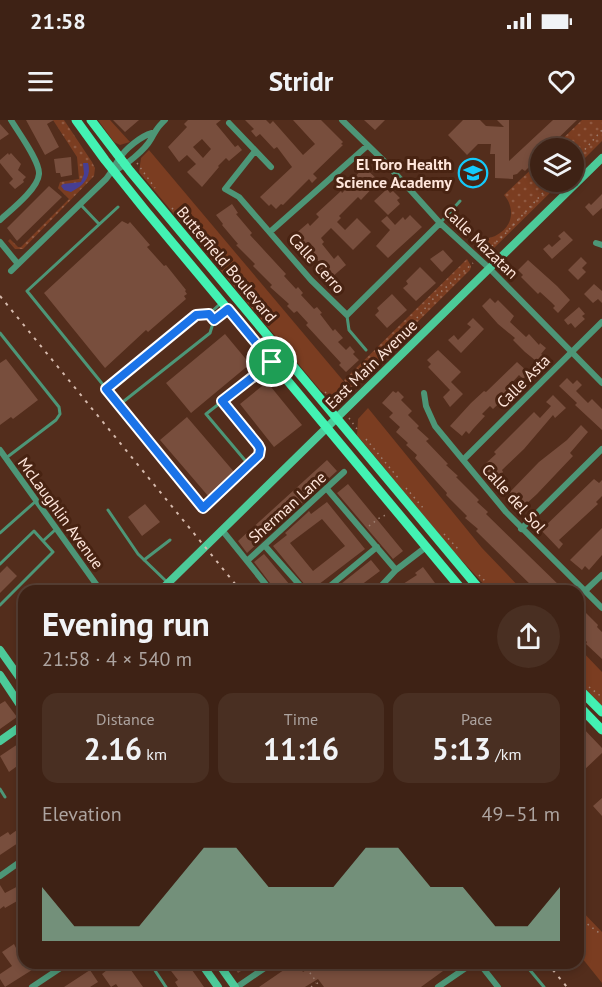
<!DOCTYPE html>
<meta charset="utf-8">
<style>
:root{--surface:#3e2215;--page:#492f22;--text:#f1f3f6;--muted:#ada4a0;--line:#573f34;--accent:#8abfa5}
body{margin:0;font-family:"PT Sans",sans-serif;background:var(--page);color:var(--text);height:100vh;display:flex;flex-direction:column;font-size:22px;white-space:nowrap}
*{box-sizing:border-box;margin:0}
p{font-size:20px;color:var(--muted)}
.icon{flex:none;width:33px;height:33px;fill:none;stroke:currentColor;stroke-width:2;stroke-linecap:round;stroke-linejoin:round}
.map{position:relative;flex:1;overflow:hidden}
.details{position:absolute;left:18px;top:465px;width:566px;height:384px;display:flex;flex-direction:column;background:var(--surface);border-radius:18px;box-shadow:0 3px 9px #0003,0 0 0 2px var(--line)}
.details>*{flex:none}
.tools{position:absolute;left:530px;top:18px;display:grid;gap:12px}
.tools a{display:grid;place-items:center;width:54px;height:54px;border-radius:50%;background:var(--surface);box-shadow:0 3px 9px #0003,0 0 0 2px var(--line);font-size:30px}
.pin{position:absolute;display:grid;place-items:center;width:51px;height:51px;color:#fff;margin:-26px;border:3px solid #fff;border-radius:50%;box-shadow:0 2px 6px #0007}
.round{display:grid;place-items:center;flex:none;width:63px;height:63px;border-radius:32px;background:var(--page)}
.head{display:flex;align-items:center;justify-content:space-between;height:102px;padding:0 24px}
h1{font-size:33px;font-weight:700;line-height:45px}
.figures{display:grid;grid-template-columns:repeat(3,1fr);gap:9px;height:102px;padding:6px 24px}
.figures div{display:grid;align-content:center;border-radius:15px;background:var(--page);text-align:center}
.figures b{font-size:30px;font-weight:700}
.figures small{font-size:16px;font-weight:400}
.figures p{font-size:16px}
.chart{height:168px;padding:12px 24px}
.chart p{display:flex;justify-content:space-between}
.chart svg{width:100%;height:108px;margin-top:6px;fill:var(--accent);opacity:.7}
.status{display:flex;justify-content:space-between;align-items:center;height:42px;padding:0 30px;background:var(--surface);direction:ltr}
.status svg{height:16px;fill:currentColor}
header{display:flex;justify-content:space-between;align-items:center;height:78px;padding:0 24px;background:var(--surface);font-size:27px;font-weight:700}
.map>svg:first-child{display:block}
</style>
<div class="status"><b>21:58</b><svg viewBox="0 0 49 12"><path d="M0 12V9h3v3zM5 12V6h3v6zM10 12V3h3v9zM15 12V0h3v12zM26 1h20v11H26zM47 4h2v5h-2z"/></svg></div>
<header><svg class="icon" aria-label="menu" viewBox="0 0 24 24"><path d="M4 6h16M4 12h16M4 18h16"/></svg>Stridr<svg class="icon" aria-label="heart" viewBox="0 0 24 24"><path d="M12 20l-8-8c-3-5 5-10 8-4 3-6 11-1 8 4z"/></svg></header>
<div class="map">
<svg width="602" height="867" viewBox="0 0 602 867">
<defs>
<pattern id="grass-dots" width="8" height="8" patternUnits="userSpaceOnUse" patternTransform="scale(1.5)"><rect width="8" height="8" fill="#7b3d21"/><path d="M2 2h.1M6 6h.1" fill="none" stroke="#8f5941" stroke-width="1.8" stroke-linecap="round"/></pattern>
</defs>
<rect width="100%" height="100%" fill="#532d1c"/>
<path fill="url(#grass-dots)" d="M 53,0 L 64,0 L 92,42 L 95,48 L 94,56 L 23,129 L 15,129 L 8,121 L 10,119 L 18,127 L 21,127 L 69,79 L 58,68 L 60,62 L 79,59 L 77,37 Z
M 582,0 L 602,0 L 602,21 L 573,50 L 573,28 L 553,28 Z
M 540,41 L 540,62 L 561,62 L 492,130 L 485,129 L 479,124 C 488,116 492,119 500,113 C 514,104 514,86 504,75 Z
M 467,139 L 471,146 L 470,150 L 351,268 L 344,260 Z"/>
<path fill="#7b3d21" d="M 98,0 L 110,0 L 130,22 L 120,25 L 114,22 Z
M 149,30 L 346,264 L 344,270 L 328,276 L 320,270 L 139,52 L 141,38 Z
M 368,288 L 482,428 L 523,471 L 490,471 L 453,431 L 357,315 L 358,299 Z
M 578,527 L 602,552 L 602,586 L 578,561 Z
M 578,787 L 602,812 L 602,863 L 578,833 Z"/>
<path fill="#473e93" d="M 83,43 L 88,43 C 92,57 83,66 71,72 L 64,70 L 61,66 L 63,64 L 81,62 L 84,54 Z"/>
<path fill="#784e3d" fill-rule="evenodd" d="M 26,0 L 54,0 L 47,4 L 59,27 L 45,35 Z
M 113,0 L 139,0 L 125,12 Z
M 188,0 L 221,0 L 216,4 L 235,27 L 238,25 L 242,30 L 229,41 L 226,38 L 218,46 L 219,47 L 202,67 L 187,52 L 196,44 L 187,35 L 179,42 L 168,27 L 187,7 L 184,4 ZM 202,19 L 211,29 L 203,38 L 193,27 Z
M 245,0 L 266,0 L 270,4 L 273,1 L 303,35 L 315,24 L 293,0 L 321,0 L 343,22 L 341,24 L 343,25 L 313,54 L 317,58 L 312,63 L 309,59 L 283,85 L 281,84 L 276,89 L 271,84 L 269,86 L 260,77 L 292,47 L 277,27 L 274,29 L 260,14 L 256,17 L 251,11 L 254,9 Z
M 364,0 L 385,0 L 375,10 Z
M 463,0 L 480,0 L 486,6 L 504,7 L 497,0 L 509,0 L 509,41 L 553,0 L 577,0 L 548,28 L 540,28 L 540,36 L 525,51 L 522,49 L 517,54 L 513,55 L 513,59 L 495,58 L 495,34 L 490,34 L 491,24 L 478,24 L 467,35 L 448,15 Z
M 0,4 L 9,14 L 0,20 Z
M 8,33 L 9,35 L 11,33 L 21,44 L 18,50 L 26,57 L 23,60 L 24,62 L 15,69 L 9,63 L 13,59 L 0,43 L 0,40 Z
M 71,37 L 72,55 L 61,57 L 60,53 L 56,53 L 54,39 Z
M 364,47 L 379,61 L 361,80 L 358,77 L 339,96 L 341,98 L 337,102 L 345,110 L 357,98 L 371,112 L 353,130 L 331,108 L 321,118 L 324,122 L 322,124 L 334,139 L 338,135 L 346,145 L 332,157 L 325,148 L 320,152 L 315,146 L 319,142 L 294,115 L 308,103 L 310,106 L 319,97 L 316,94 L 341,71 L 342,73 L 353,62 L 352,60 Z
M 49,66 L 62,77 L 17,121 L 7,108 Z
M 387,69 L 390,73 L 393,71 L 400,78 L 397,80 L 400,84 L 388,95 L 374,81 Z
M 602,74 L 602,88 L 593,96 L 585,87 L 589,83 L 591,85 Z
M 232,84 L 238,93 L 236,94 L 252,113 L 250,115 L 286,154 L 284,156 L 296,169 L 298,167 L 303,173 L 301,175 L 314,189 L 317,187 L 322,193 L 320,194 L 333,211 L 335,209 L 343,218 L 338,222 L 346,230 L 350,226 L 355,232 L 353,234 L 359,240 L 346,252 L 339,245 L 341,243 L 306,205 L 308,203 L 297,191 L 294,193 L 287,186 L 289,184 L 270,167 L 272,165 L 253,146 L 255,144 L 236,125 L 238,124 L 222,105 L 223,104 L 216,95 Z
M 410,95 L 422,107 L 388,138 L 376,126 L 390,110 L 381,101 L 387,96 L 395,105 L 403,97 L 405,100 Z
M 122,101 L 128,104 L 130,102 L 150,125 L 147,127 L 164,146 L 166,145 L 186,170 L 185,171 L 187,174 L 184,176 L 186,179 L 148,212 L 146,210 L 105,248 L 44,173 Z
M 564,111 L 573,120 L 552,139 L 543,129 L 549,124 L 552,127 L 561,119 L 558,116 Z
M 443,130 L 453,141 L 442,152 L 430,139 Z
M 581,137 L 587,143 L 582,148 L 586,152 L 578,160 L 568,150 Z
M 528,140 L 557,166 L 570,180 L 558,193 L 553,188 L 555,186 L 551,182 L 540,172 L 538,174 L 521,157 L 523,155 L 518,150 Z
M 420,147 L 436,163 L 416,181 L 403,168 L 408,164 L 406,161 Z
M 594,164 L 602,171 L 602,183 L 598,179 L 593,183 L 584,174 Z
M 392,174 L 407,190 L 387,208 L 375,195 L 379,191 L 377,188 Z
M 490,178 L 495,183 L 498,180 L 514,196 L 510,202 L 526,217 L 529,214 L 539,225 L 540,223 L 546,228 L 541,234 L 547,238 L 541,245 L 525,232 L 513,220 L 515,218 L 498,204 L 482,186 Z
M 579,187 L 585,194 L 582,196 L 585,199 L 575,208 L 571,203 L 568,205 L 564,200 Z
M 473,198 L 484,209 L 461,233 L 448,220 L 454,215 L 458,220 L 471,207 L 467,204 Z
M 225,214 L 250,244 L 191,293 L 166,263 Z
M 438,230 L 461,252 L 451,262 L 463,274 L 450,287 L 443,277 L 450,270 L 428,247 L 431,244 L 427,240 Z
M 6,239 L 38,280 L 13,299 L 11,297 L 0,305 L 0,243 Z
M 517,242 L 529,253 L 523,259 L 519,255 L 507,268 L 511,272 L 493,289 L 490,286 L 482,294 L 485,296 L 473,309 L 469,314 L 466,311 L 462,316 L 450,306 L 471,283 L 484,271 L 486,272 Z
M 567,258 L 573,264 L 577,260 L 582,265 L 576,271 L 588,283 L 592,279 L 602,289 L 602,310 L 575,285 L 577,283 L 559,266 Z
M 267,262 L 302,305 L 274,327 L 240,284 Z
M 393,271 L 396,273 L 398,271 L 404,277 L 401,280 L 412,291 L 408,295 L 419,306 L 417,308 L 429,319 L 426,321 L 448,344 L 446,345 L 458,356 L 456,357 L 479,380 L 477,382 L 488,392 L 486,394 L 565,471 L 537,471 L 476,411 L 478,409 L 465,398 L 467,396 L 446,375 L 447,373 L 415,338 L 417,335 L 406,325 L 408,323 L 396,312 L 400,307 L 389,297 L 393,293 L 382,283 Z
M 553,275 L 566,288 L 555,298 L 553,295 L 524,329 L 502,350 L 503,352 L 494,361 L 485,351 L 488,348 L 484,345 L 496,334 L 494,332 L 534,292 L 540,298 L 551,286 L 546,282 Z
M 187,297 L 235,353 L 209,377 L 160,320 Z
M 581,305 L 588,312 L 570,333 L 573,336 L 537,374 L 525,385 L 522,383 L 519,386 L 507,375 L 539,342 L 567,320 Z
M 327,340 L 337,351 L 247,433 L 238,421 Z
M 594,359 L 599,363 L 602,360 L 602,376 L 596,382 L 598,384 L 559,420 L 563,424 L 559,429 L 541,410 Z
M 348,364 L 403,431 L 393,439 L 337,373 Z
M 327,382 L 365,429 L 310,471 L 273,426 L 287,415 L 285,413 L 307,393 L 309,391 L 311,394 ZM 322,399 L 345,426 L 313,451 L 290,423 Z
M 145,384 L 160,402 L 142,416 L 128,397 Z
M 602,408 L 602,435 L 589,450 L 585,446 L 582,450 L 570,440 Z
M 264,434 L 295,471 L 276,471 L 254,442 Z
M 371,440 L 380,451 L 353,471 L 332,471 Z
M 7,446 L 17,456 L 0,473 L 0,453 Z
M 423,447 L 441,471 L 392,471 L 417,455 L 415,453 Z
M 581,488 L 598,505 L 597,507 L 602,512 L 602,539 L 586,524 L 587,522 L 578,513 L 578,491 Z
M 5,581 L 17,597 L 0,609 L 0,584 Z
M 581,606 L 602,628 L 602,633 L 582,652 L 578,647 L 578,610 Z
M 24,620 L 24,641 L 9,652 L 0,636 Z
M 602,678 L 602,696 L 593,686 Z
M 24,705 L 24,719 L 0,735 L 0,717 L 8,712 L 10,715 Z
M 24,763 L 24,777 L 5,788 L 4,786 L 0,789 L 0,765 L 5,773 Z
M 24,822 L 24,843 L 43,843 L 5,867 L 0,859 L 0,854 L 12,846 L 2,832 L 14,824 L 16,828 Z
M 102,843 L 126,843 L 143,867 L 118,867 L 116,864 L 111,867 L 102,854 L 107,850 Z
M 165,843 L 187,843 L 204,867 L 178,867 L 175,862 L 178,860 Z
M 231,843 L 253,843 L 238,853 Z
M 294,843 L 297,843 L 303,852 L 317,843 L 454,843 L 421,867 L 324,867 L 318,859 L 305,867 L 259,867 Z
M 90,850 L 98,862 L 90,867 L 64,867 Z"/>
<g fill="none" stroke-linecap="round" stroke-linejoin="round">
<path stroke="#9e7e70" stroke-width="1.5" stroke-dasharray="1.5 4.5" stroke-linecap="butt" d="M 137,43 L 155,68
M 573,43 L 602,10
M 172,88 L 194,114
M 207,129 L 225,151
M 483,134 L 504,115 L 553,62
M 247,177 L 263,197
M 283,221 L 296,236
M 325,272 L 339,285
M 334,276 L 370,245 L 386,226 L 416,199 L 433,179 L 473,143
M 349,298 L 357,309
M 366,319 L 399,359
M 406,368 L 424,389
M 369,406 L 382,396 L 387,395
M 444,414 L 459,430
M 479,455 L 495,471
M 589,567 L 602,577
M 578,604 L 580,601
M 578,797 L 602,815
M 303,843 L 320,867
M 314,843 L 315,845
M 311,867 L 316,863"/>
<path stroke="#4d9677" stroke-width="3" d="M 80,84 L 99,104
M 118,87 L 27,171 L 203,388 L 259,335 L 260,329 L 258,325 L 222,281
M 441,102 L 460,81
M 347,196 L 349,210 L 366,230
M 0,213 L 59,287 L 60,294 L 56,300 L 6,338
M 106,269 L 196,195 L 209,194 L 221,183
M 119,285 L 210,213 L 214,200 L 225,190
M 249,345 L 206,294 L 270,244
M 108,390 L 138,434 L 167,462
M 0,413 L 36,381
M 43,421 L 55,410
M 144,440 L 170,420
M 0,444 L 34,411 L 53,432 L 0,485
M 0,669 L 5,677
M 150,843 L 166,867
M 524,843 L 544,867"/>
<path stroke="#4d9677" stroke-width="6" d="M 342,0 L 385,42 L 440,103 L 489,148 L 602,263
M 229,3 L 271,47
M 255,31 L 225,69 L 239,77 L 311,160 L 347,195 L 440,103
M 114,51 C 125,46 145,30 151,19 C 156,10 157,8 165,0
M 0,100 C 11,90 38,69 39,54 C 40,41 18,12 11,0
M 271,111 L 367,26
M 0,122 L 18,144
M 596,123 L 602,125
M 11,151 L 106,59 C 112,52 114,46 119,39 C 125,29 141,16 152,13
M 424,273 L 426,286 L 435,306 L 506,392 L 602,488
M 0,330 L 101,471
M 463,340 L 602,202
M 327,369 L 396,450
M 521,409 L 602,329
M 222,410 L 271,471
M 265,426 L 305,471
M 247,441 L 344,352
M 586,470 L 602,455
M 324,471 L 377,427
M 387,471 L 382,465 L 396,450 L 426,427
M 0,756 L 24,739
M 479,843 L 498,867
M 32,867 L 68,843
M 237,867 L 272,843
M 438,867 L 473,843"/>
<path stroke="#4cca99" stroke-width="8" d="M 160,471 L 602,38
M 0,530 L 24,564
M 0,555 L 24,591
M 0,621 L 24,604
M 201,843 L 218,867
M 218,843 L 235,867"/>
<path stroke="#43f2b3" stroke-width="9" d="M 76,0 L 105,40 L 145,90 L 463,471
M 91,0 L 130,51 L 481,471
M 578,568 L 602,592
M 578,585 L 602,610"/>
<path stroke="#d5b9ac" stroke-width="2" stroke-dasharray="3 6" stroke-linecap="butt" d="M 0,176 L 241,471
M 547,843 L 567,867"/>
</g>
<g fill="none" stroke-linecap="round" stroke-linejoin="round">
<g stroke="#fff" stroke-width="12">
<path id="route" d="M 228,189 L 272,242 L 222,281 L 258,325 L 260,329 L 259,335 L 203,388 L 106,269 L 196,195 L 209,194 L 214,200 Z"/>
</g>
<use href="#route" stroke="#1a73e8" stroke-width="8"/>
</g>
<defs>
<g id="school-ring" transform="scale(1.5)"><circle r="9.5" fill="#482312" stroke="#14cafb" stroke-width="1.5"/><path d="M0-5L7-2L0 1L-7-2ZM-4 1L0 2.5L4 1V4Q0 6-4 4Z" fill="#14cafb"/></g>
</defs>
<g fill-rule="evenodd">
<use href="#school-ring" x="473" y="53"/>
</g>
<g text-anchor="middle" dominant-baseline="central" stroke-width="6" stroke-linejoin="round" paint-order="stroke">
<g font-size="16" font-weight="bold" fill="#fee5da" stroke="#482312" text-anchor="end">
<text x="452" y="44">El Toro Health<tspan x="452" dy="18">Science Academy</tspan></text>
</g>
<g font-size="16" fill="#fee5da" stroke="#482312">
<text transform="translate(481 122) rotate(44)">Calle Mazatan</text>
<text transform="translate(317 143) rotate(48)">Calle Cerro</text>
<text transform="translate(227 144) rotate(50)">Butterfield Boulevard</text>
<text transform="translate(371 244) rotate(-44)">East Main Avenue</text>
<text transform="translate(523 261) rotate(-45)">Calle Asta</text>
<text transform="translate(514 378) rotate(48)">Calle del Sol</text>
<text transform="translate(287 387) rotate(-42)">Sherman Lane</text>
<text transform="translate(61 393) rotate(54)">McLaughlin Avenue</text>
</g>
</g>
</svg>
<div class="tools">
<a><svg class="icon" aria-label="layers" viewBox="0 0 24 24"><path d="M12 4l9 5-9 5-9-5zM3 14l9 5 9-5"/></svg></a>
</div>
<div class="pin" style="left:272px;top:242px;background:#1e9e55"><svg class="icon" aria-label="arrive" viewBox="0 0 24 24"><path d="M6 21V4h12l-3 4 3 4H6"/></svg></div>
<section class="details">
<div class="head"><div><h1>Evening run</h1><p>21:58 · 4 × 540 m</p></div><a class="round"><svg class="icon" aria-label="share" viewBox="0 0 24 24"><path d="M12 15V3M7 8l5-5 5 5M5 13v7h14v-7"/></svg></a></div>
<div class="figures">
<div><p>Distance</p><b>2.16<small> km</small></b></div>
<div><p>Time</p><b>11:16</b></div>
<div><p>Pace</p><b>5:13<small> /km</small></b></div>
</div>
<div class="chart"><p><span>Elevation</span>49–51 m</p>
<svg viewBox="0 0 160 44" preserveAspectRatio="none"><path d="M0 44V22L10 38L20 38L30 38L40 22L50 6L60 6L70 22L80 22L90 22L100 6L110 6L120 22L130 22L140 38L150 38L160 22V44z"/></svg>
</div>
</section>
</div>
